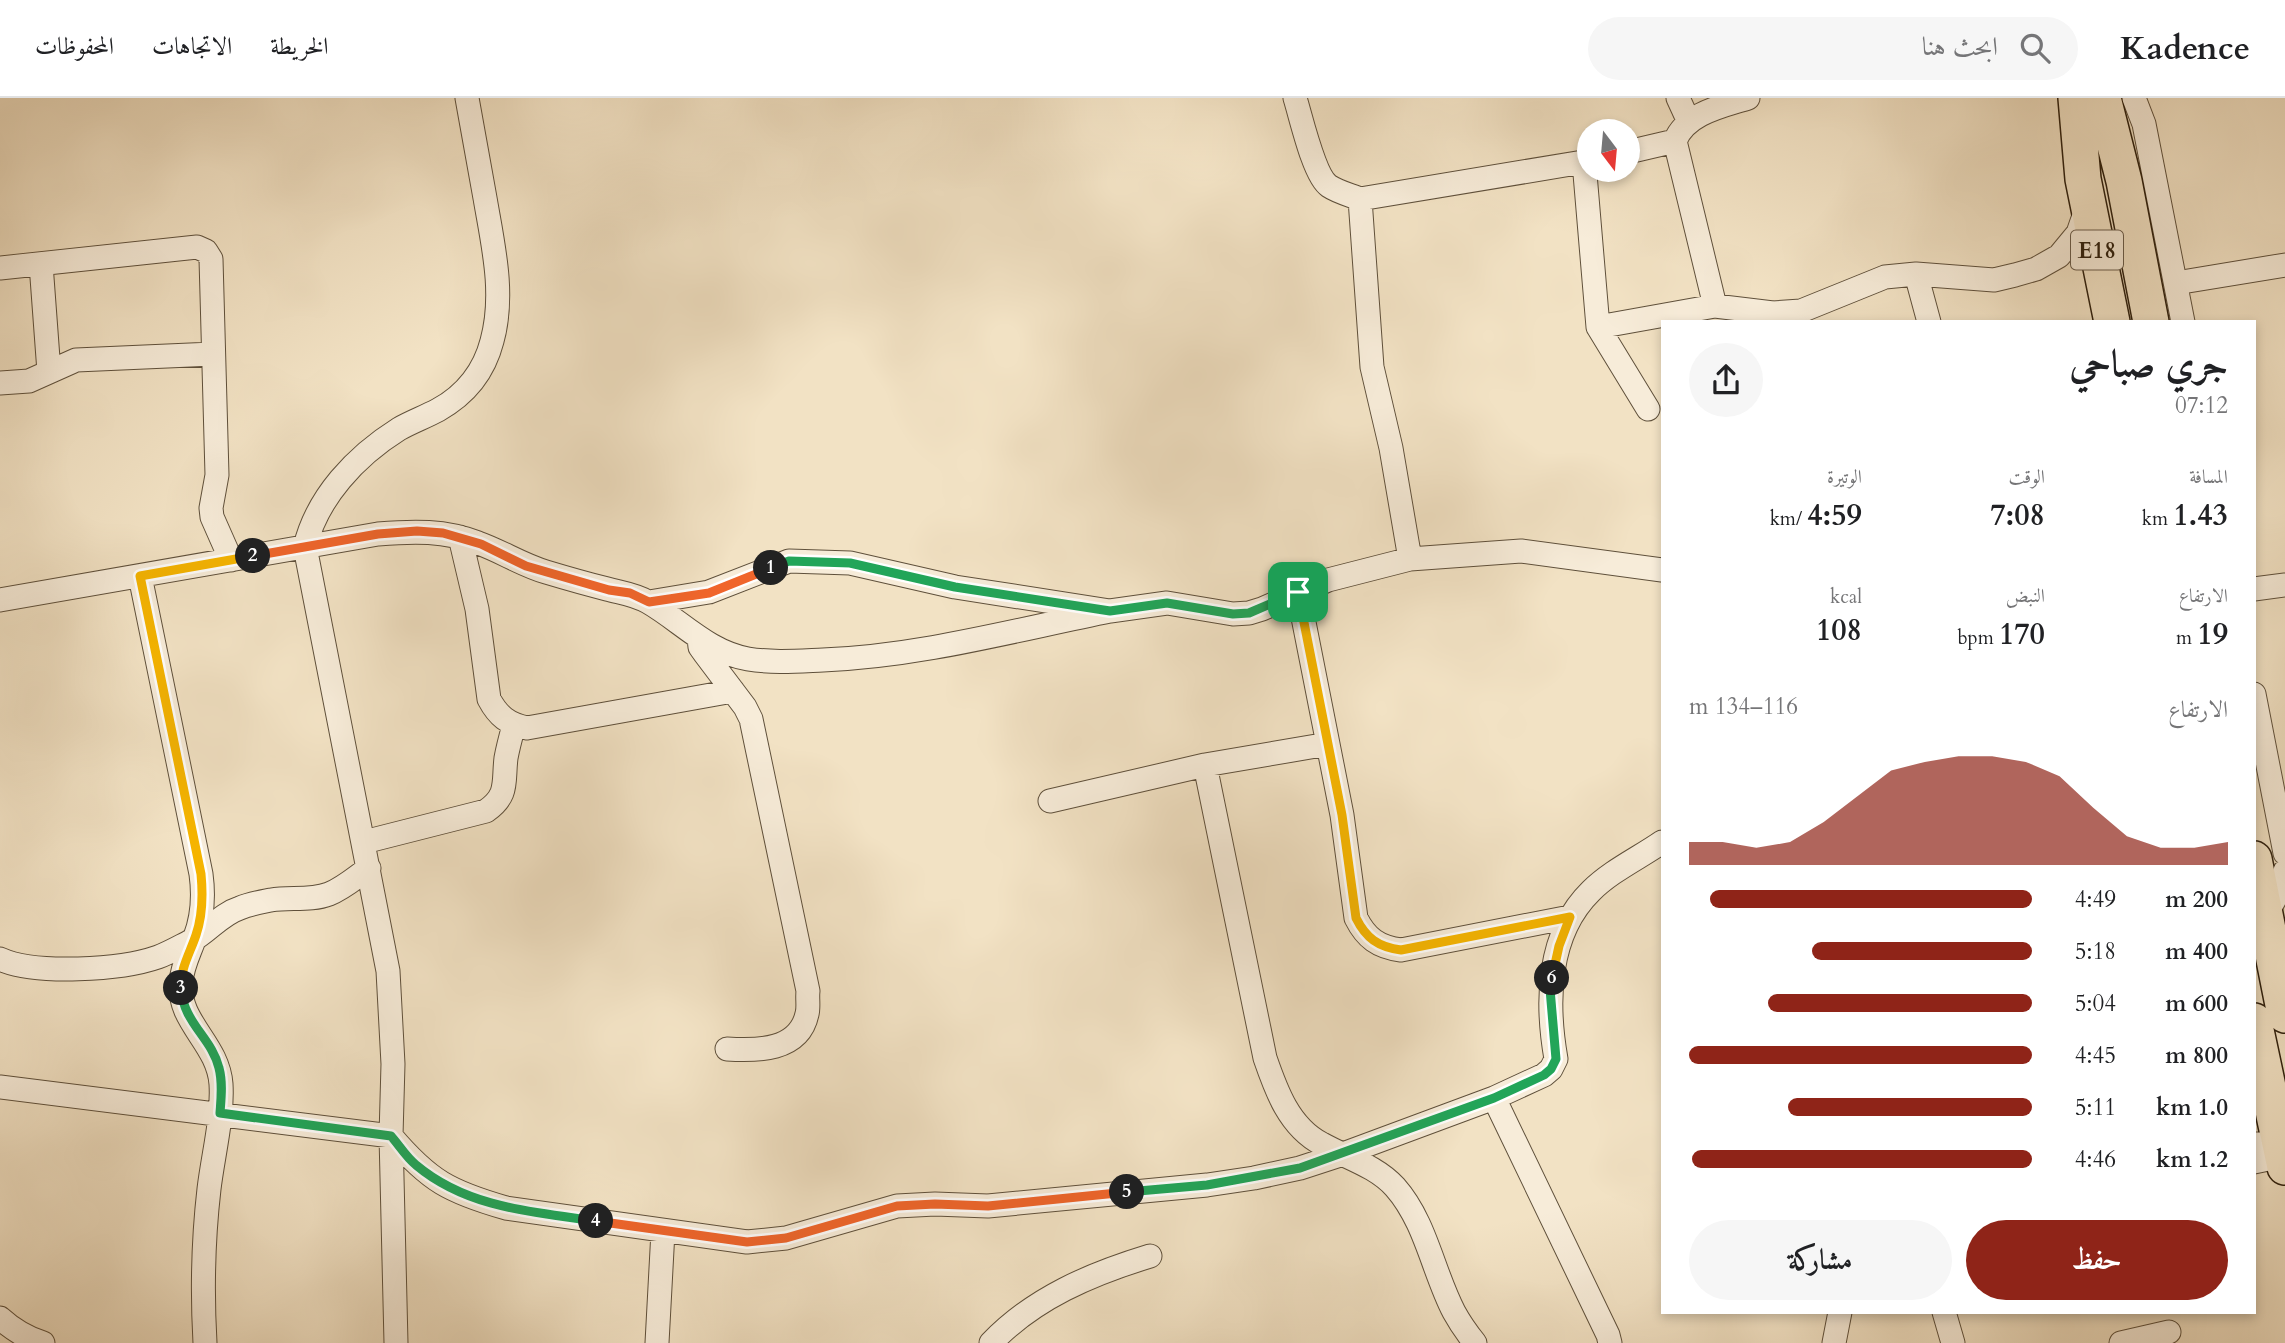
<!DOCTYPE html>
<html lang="ar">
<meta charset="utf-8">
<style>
:root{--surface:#fff;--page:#f6f6f6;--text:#202124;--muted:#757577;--line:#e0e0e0;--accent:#8f2418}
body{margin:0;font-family:Cardo,Amiri,serif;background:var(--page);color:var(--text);direction:rtl;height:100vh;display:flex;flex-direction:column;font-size:26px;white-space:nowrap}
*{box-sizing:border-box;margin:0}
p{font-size:23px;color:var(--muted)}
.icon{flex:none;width:38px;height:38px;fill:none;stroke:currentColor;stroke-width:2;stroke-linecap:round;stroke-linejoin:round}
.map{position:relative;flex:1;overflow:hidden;direction:ltr}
.details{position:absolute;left:1661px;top:222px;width:595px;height:994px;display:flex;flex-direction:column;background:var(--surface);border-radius:0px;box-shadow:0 4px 10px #0003;direction:rtl}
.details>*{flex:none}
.needle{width:46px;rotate:164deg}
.controls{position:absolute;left:1577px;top:21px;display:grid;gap:14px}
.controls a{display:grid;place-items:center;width:63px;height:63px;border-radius:50%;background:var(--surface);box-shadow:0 4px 10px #0003;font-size:35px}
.pin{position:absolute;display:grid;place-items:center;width:60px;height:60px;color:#fff;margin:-30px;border-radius:14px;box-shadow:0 4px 10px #0006}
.km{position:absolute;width:35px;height:35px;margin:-18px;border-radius:50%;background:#222;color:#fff;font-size:19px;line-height:35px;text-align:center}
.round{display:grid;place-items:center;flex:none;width:74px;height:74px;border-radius:37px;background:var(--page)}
.head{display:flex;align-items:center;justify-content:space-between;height:119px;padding:0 28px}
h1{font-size:38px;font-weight:600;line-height:52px}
.metrics{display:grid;grid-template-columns:repeat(3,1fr);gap:10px;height:119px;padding:7px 28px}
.metrics div{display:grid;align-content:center}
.metrics b{font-size:30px;font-weight:600}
.metrics small{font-size:19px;font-weight:400}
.metrics p{font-size:19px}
.chart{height:196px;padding:14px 28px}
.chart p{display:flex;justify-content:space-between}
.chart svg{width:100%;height:126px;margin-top:7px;fill:var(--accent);opacity:.7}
.primary-button{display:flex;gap:14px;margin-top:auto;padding:14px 28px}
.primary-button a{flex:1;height:80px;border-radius:42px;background:var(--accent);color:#fff;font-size:28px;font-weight:600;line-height:80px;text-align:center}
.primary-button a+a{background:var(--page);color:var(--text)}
ul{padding:0 28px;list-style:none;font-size:23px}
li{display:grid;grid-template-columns:112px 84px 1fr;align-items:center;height:52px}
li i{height:18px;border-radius:9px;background:var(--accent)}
header{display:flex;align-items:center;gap:42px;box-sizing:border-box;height:98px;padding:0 35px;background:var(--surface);border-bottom:2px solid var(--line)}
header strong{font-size:33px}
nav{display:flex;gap:38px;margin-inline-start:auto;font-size:24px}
.search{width:490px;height:63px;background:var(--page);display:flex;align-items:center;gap:18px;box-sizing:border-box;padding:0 24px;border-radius:38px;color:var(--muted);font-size:26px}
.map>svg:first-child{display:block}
</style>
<header>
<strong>Kadence</strong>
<div class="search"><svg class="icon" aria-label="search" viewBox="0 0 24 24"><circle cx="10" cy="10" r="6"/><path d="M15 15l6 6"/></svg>ابحث هنا</div>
<nav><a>الخريطة</a><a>الاتجاهات</a><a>المحفوظات</a></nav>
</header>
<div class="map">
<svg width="2285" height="1245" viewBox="0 0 2285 1245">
<rect width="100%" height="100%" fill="#f2e2c4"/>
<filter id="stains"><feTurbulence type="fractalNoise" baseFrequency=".00286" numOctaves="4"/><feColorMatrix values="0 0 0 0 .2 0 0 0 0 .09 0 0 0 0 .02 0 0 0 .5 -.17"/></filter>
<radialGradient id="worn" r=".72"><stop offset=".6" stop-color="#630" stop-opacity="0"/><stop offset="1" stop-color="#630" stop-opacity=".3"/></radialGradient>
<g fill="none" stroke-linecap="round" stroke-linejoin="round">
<g stroke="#5f503b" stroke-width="25">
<path id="minor" d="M 1295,0 C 1301,19 1314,78 1329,88 C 1338,94 1350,97 1360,101 L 1372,269 L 1391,350 L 1410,461
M 1678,0 L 1689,24
M 2134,0 L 2144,26 L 2183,224
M 1628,54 L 1675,43
M 1584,64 L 1598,229 L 1648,311
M 1360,101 L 1589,63
M 41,166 L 49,274
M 0,170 L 197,149 L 206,153 L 211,161 L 217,377 L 211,410 L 212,419 L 231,462
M 1916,176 L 1929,224
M 2176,185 L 2285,167
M 1715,208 L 1675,43 C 1686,15 1723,8 1748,0
M 1598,229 L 1715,208 L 1773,215 L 1801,213 L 1885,179 L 1916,176 L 1994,182 L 2015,177 L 2036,171 L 2059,158 L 2078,135 L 2087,109
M 0,285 L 29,283 L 76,262 L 213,256
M 460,439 L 477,511 L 489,601 C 498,618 508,626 527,630 L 733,593
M 140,478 L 201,776 C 204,798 203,818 195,839 C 190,854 182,868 181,884 C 177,924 218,945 221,986 C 223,1020 213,1057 209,1091 C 203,1143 202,1193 205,1245
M 2254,491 L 2285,487
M 1298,494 L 1342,717 L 1356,820 C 1366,840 1378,849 1401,852 L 1570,819
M 0,502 L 378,436 C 413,433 445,432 478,445 C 501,453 522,467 546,474 C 566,480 587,486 607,491 C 622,495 634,496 648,504 C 681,523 708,554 748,561 C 773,565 798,563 823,562 C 921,558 1015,532 1110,513
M 649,504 L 709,494 L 789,463 L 850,465 L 955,489 L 1110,513 L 1167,505 L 1233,516 L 1249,515 L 1262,511 L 1328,482 L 1410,461 L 1521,453 L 1662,472
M 699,540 L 700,549 L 705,556 L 745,609 L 751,621 L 808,893 C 807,900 809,909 807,916 C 799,953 757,953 727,951
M 2254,596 L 2285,755
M 1205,667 L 1265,960 C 1276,992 1289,1029 1322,1046 C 1347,1060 1376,1068 1395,1089 C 1426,1124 1433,1174 1454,1214 C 1460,1225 1467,1235 1475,1245
M 1050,703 L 1205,667 L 1328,646
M 364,744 L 486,713 C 509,697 503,684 506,660 C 508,649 511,638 514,627
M 2265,817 C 2275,803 2281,790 2285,773
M 0,861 C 35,877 121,872 158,859 C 169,855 181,848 191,843 C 209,833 221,816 240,810 C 249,806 261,804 271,802 C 290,799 311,803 329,796 C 344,790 356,779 369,770
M 0,989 L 391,1038 C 429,1083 450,1094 506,1110 L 747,1144 L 786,1140 L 897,1108 L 935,1106 L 988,1108 L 1207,1087 L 1254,1080 L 1300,1070 L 1343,1056 L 1494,1000 L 1544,977 L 1551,971 L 1556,961 C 1546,904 1547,836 1591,793 C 1611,773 1639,760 1662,744
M 1494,1000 L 1608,1237 L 1610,1245
M 2254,1046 L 2269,1046 L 2282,1052
M 2254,1064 L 2283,1058
M 1944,1214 L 1953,1245
M 0,1220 C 12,1231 27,1240 43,1245
M 396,1245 L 391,1038 L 393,966 L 388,873 L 305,449 C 317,399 356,358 399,331 C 411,324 425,319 438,312 C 465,297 484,274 492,243 C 505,196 493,147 485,100 C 479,67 473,33 467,0
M 657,1245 L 663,1133
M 991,1245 C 1034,1200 1091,1176 1150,1158
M 1834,1245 L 1840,1214
M 2121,1245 L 2169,1234"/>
</g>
<g stroke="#2e1f0d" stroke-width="38">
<path id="highway" d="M 2076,0 L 2083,81 L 2112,224
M 2103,0 L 2124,83 L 2151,224
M 2254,761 L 2285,917
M 2254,923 L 2285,1069"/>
</g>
<use href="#minor" stroke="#f7ecd9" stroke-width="23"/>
<use href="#highway" stroke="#f2e2c4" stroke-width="35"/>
</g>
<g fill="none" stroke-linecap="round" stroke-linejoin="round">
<g stroke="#fff" stroke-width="14">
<path id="split-1" d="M 771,470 L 789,463 L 850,465 L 955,489 L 1110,513 L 1167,505 L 1233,516 L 1249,515 L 1298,494"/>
</g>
<g stroke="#fff" stroke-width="14">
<path id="split-2" d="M 253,458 L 378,436 L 417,433 L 443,435 L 481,446 L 526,468 L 609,492 L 630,495 L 649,504 L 709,495 L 771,470"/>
</g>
<g stroke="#fff" stroke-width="14">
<path id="split-3" d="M 181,890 C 180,871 190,855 196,837 C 203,817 203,797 201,776 L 140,478 L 253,458"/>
</g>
<g stroke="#fff" stroke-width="14">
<path id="split-4" d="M 181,890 C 183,925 212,940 219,970 C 223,985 221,1001 220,1015 L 391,1038 C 399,1047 406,1059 416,1067 C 467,1110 533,1114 596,1123"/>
</g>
<g stroke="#fff" stroke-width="14">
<path id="split-5" d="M 596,1123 L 747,1144 L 786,1140 L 897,1108 L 935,1106 L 988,1108 L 1127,1094"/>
</g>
<g stroke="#fff" stroke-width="14">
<path id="split-6" d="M 1127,1094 L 1207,1087 L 1300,1070 L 1494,1000 L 1544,977 L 1551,971 L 1556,961 L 1550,891 L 1552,880"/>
</g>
<g stroke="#fff" stroke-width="14">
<path id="split-7" d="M 1298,494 L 1342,717 L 1356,820 C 1366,840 1378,849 1401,852 L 1570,819 L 1559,848 L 1552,880"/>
</g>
<use href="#split-1" stroke="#22a559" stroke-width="9"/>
<use href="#split-2" stroke="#f0652b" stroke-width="9"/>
<use href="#split-3" stroke="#f5b400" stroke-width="9"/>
<use href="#split-4" stroke="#22a559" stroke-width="9"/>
<use href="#split-5" stroke="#f0652b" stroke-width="9"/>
<use href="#split-6" stroke="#22a559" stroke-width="9"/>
<use href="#split-7" stroke="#f5b400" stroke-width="9"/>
</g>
<g text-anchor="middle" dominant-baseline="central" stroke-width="5" stroke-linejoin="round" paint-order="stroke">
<rect fill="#f7ecd9" stroke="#6a5c4a" stroke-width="2" x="2071" y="132.5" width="52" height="39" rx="5"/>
<g font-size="23" font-weight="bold" fill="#2e1f0d">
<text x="2097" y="152">E18</text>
</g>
</g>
<rect width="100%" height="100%" filter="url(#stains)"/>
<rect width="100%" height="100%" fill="url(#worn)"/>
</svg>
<div class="controls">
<a><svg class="needle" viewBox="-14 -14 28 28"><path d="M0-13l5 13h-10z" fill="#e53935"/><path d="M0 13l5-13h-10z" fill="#757577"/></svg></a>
</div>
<div class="pin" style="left:1298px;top:494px;background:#1e9e55"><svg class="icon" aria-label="arrive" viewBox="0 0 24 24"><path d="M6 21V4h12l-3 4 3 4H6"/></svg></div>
<b class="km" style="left:771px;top:470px">1</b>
<b class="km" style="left:253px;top:458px">2</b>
<b class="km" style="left:181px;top:890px">3</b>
<b class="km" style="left:596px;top:1123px">4</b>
<b class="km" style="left:1127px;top:1094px">5</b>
<b class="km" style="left:1552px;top:880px">6</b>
<section class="details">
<div class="head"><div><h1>جري صباحي</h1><p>07:12</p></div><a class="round"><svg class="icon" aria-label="share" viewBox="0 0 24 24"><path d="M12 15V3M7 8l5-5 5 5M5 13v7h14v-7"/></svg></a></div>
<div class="metrics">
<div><p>المسافة</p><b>1.43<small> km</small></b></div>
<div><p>الوقت</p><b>7:08</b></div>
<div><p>الوتيرة</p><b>4:59<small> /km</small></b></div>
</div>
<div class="metrics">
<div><p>الارتفاع</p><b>19<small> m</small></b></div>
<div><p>النبض</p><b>170<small> bpm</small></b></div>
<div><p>kcal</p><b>108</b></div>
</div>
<div class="chart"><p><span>الارتفاع</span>116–134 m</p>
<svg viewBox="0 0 160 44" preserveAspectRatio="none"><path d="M0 44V36L10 36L20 38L30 36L40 29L50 20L60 11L70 8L80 6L90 6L100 8L110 13L120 24L130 34L140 38L150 38L160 36V44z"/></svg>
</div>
<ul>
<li><b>200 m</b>4:49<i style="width:94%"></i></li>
<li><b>400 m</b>5:18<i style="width:64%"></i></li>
<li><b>600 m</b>5:04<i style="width:77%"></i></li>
<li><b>800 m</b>4:45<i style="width:100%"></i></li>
<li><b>1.0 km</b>5:11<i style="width:71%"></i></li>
<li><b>1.2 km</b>4:46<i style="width:99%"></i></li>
</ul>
<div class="primary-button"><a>حفظ</a><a>مشاركة</a></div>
</section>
</div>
